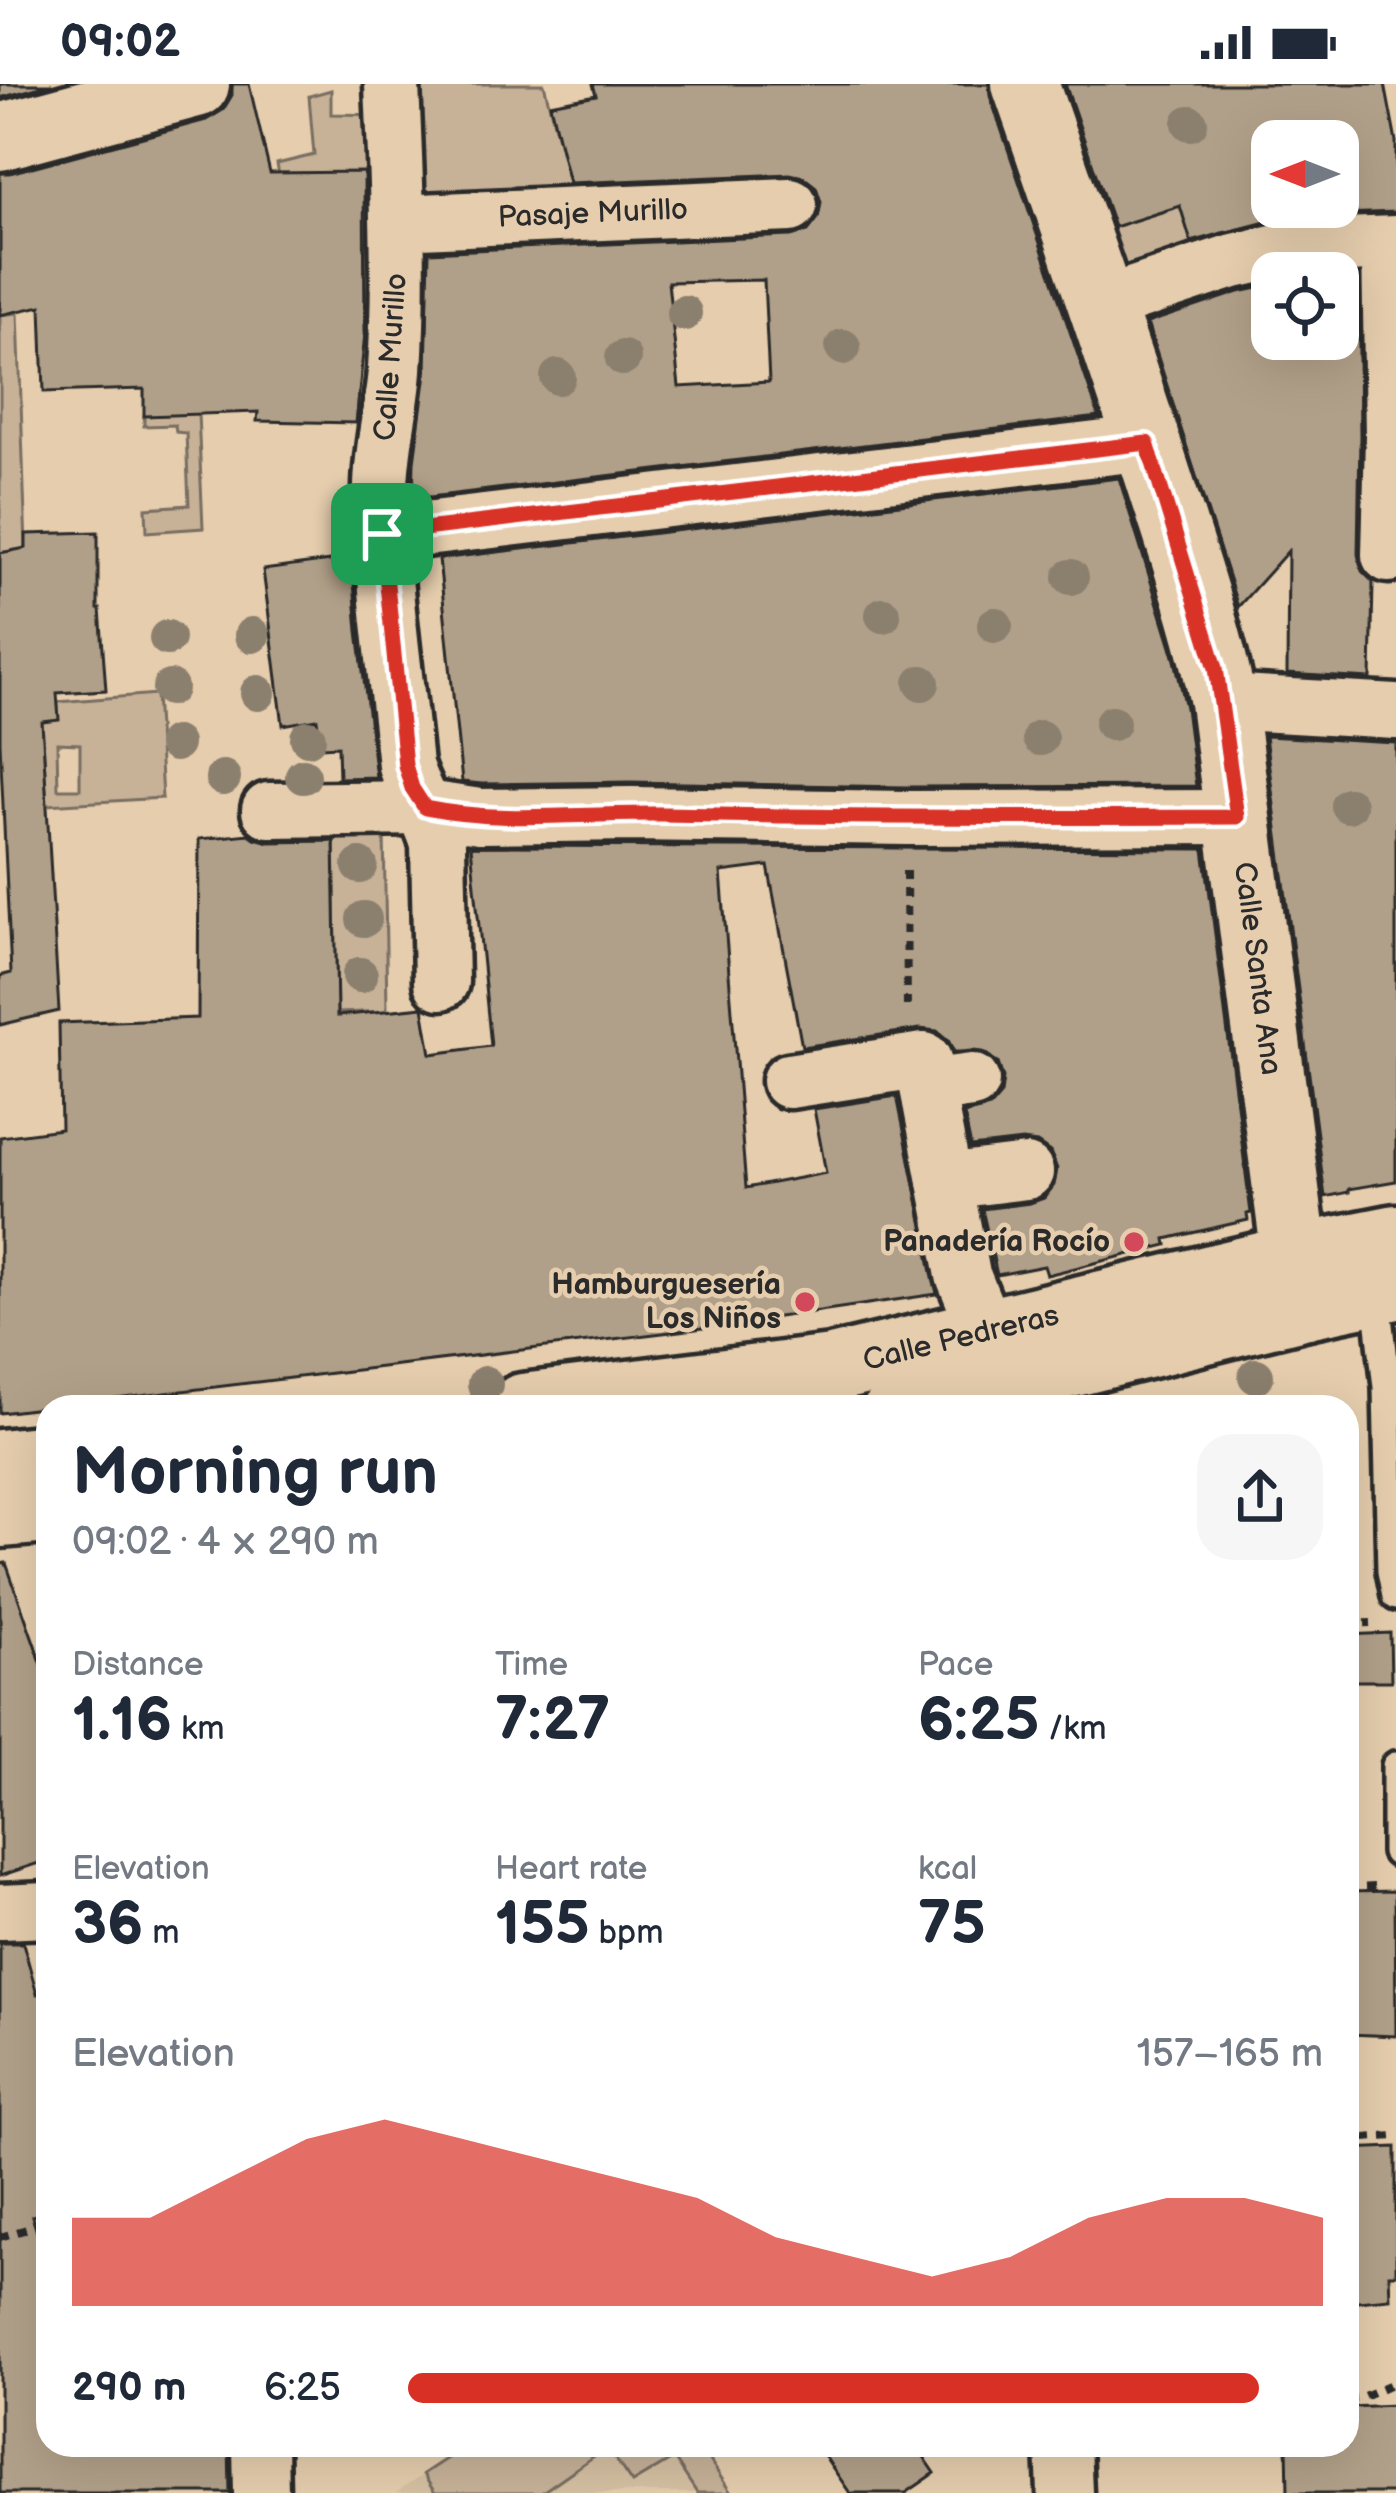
<!DOCTYPE html>
<meta charset="utf-8">
<style>
:root{--surface:#fff;--page:#f6f6f7;--text:#1f2937;--muted:#747a83;--accent:#d93025}
body{margin:0;font-family:"Balsamiq Sans",sans-serif;background:var(--page);color:var(--text);height:100vh;display:flex;flex-direction:column;font-size:45px;white-space:nowrap}
*{box-sizing:border-box;margin:0}
p{font-size:39px;color:var(--muted)}
.icon{flex:none;width:66px;height:66px;fill:none;stroke:currentColor;stroke-width:2;stroke-linecap:round;stroke-linejoin:round}
.map{position:relative;flex:1;overflow:hidden}
.side{position:absolute;left:36px;top:1311px;width:1323px;height:1062px;display:flex;flex-direction:column;background:var(--surface);border-radius:36px;box-shadow:0 12px 48px #0002}
.side>*{flex:none}
.needle{width:78px;rotate:270deg}
.tools{position:absolute;left:1251px;top:36px;display:grid;gap:24px}
.tools a{display:grid;place-items:center;width:108px;height:108px;border-radius:24px;background:var(--surface);box-shadow:0 12px 48px #0002;font-size:60px}
.pin{position:absolute;display:grid;place-items:center;width:102px;height:102px;color:#fff;margin:-51px;border-radius:24px;box-shadow:0 6px 18px #0006}
.round{display:grid;place-items:center;flex:none;width:126px;height:126px;border-radius:36px;background:var(--page)}
.overview{display:flex;align-items:center;justify-content:space-between;height:204px;padding:0 36px}
h1{font-size:66px;font-weight:800;line-height:90px}
.stats{display:grid;grid-template-columns:repeat(3,1fr);gap:18px;height:204px;padding:12px 36px}
.stats div{display:grid;align-content:center}
.stats b{font-size:60px;font-weight:800}
.stats small{font-size:33px;font-weight:400}
.stats p{font-size:33px}
.chart{height:336px;padding:24px 36px}
.chart p{display:flex;justify-content:space-between}
.chart svg{width:100%;height:216px;margin-top:12px;fill:var(--accent);opacity:.7}
ul{padding:0 36px;list-style:none;font-size:39px}
li{display:grid;grid-template-columns:192px 144px 1fr;align-items:center;height:90px}
li i{height:30px;border-radius:15px;background:var(--accent)}
.status{display:flex;justify-content:space-between;align-items:center;height:84px;padding:0 60px;background:var(--surface);direction:ltr}
.status svg{height:33px;fill:currentColor}
.map>svg:first-child{display:block}
</style>
<div class="status"><b>09:02</b><svg viewBox="0 0 49 12"><path d="M0 12V9h3v3zM5 12V6h3v6zM10 12V3h3v9zM15 12V0h3v12zM26 1h20v11H26zM47 4h2v5h-2z"/></svg></div>
<div class="map">
<svg width="1396" height="2409" viewBox="0 0 1396 2409">
<rect width="100%" height="100%" fill="#e5cdad"/>
<filter id="ink" filterUnits="userSpaceOnUse"><feTurbulence type="fractalNoise" baseFrequency=".00833" numOctaves="2"/><feDisplacementMap in="SourceGraphic" scale="24" xChannelSelector="R" yChannelSelector="G"/><feConvolveMatrix kernelMatrix="1 2 1 2 8 2 1 2 1" color-interpolation-filters="sRGB"/></filter>
<g filter="url(#ink)">
<path fill="#d5c0a2" d="M 467,2361 L 700,2361 L 731,2409 L 396,2409 Z"/>
<path fill="#c7b298" stroke="#796e62" stroke-width="3" fill-rule="evenodd" d="M 404,0 L 544,0 L 574,118 L 408,126 Z
M 331,6 L 331,30 L 384,31 L 384,88 L 333,89 L 285,126 L 277,80 L 314,71 L 309,12 Z
M 1187,120 L 1189,150 L 1197,178 L 1112,206 L 1092,150 Z
M 18,229 L 26,464 L 0,469 L 0,231 Z
M 198,329 L 203,444 L 147,448 L 146,424 L 189,421 L 186,349 L 176,348 L 175,341 L 144,342 L 144,332 Z
M 156,610 L 162,714 L 47,721 L 42,638 L 58,636 L 58,618 ZM 57,659 L 80,660 L 80,705 L 58,705 Z
M 334,744 L 384,746 L 387,927 L 337,929 Z
M 467,2361 L 700,2361 L 731,2409 L 697,2409 L 674,2374 L 632,2399 L 607,2363 L 541,2409 L 435,2409 L 423,2390 Z"/>
<path fill="#b1a089" stroke="#2b2b2b" stroke-width="3" fill-rule="evenodd" d="M 0,0 L 52,0 L 0,14 Z
M 232,0 L 249,0 L 270,89 L 364,88 L 365,249 L 356,339 L 257,337 L 258,328 L 144,332 L 144,305 L 44,308 L 41,222 L 0,231 L 0,89 L 10,89 L 206,36 L 223,26 L 232,11 Z
M 593,0 L 989,0 L 990,12 L 1099,333 L 413,415 L 414,378 L 426,289 L 429,168 L 791,152 L 808,147 L 818,134 L 821,118 L 816,103 L 803,93 L 790,90 L 569,99 L 550,20 L 596,11 ZM 764,196 L 769,298 L 679,303 L 668,198 Z
M 1065,0 L 1385,0 L 1396,58 L 1396,128 L 1288,132 L 1191,158 L 1180,122 L 1114,143 ZM 1272,57 L 1338,57 L 1338,123 L 1272,123 Z
M 1358,192 L 1360,352 L 1358,470 L 1362,487 L 1373,498 L 1371,595 L 1287,590 L 1288,467 L 1238,523 L 1147,239 L 1239,208 L 1272,201 L 1272,255 L 1338,255 L 1338,193 Z
M 1119,394 L 1174,572 L 1186,624 L 1196,702 L 908,703 L 631,698 L 482,700 L 462,698 L 439,475 Z
M 98,448 L 98,525 L 100,525 L 106,606 L 57,609 L 59,636 L 42,638 L 59,927 L 0,941 L 0,892 L 11,889 L 0,658 L 0,469 L 26,464 L 26,450 Z
M 352,474 L 358,547 L 376,693 L 339,694 L 338,662 L 321,663 L 317,635 L 283,641 L 263,486 Z
M 1265,652 L 1396,659 L 1396,1097 L 1349,1105 L 1349,1108 L 1325,1113 Z
M 249,750 L 255,754 L 269,758 L 334,757 L 337,932 L 423,923 L 431,970 L 491,962 L 471,762 L 1204,765 L 1251,1129 L 1247,1130 L 1248,1136 L 1166,1155 L 1167,1161 L 1047,1191 L 1044,1182 L 997,1191 L 982,1125 L 1030,1119 L 1044,1114 L 1054,1101 L 1057,1085 L 1050,1068 L 1037,1059 L 1022,1057 L 971,1063 L 964,1030 L 990,1023 L 1001,1010 L 1003,994 L 998,979 L 983,968 L 954,968 L 948,956 L 937,947 L 920,945 L 802,963 L 768,782 L 721,788 L 746,1104 L 826,1089 L 814,1025 L 897,1012 L 937,1210 L 696,1245 L 0,1329 L 0,1053 L 61,1045 L 59,939 L 198,934 L 199,755 Z
M 6,1479 L 48,1598 L 48,1776 L 0,1792 L 0,1480 Z
M 1390,1549 L 1391,1597 L 1347,1597 L 1347,1551 Z
M 1395,1807 L 1396,1952 L 1347,1950 L 1347,1808 Z
M 0,1859 L 23,1859 L 37,1910 L 48,1907 L 48,2127 L 32,2132 L 48,2184 L 48,2361 L 229,2361 L 230,2409 L 0,2409 Z
M 1396,2063 L 1396,2190 L 1389,2190 L 1390,2214 L 1347,2218 L 1347,2065 Z
M 1396,2321 L 1396,2409 L 1288,2409 L 1287,2361 L 1347,2361 L 1347,2323 Z
M 817,2361 L 916,2361 L 935,2389 L 906,2409 L 850,2409 Z"/>
<g fill="none" stroke-linecap="round" stroke-linejoin="round">
<g stroke="#2b2b2b" stroke-width="36">
<path id="lane" d="M 1376,1206 L 1387,1303 L 1391,1487 L 1396,1512
M 1396,1682 L 1396,1768"/>
</g>
<g stroke="#2b2b2b" stroke-width="63">
<g id="street">
<path d="M 392,0 C 396,95 401,191 395,286 C 392,326 381,365 381,405 C 381,497 396,590 405,681 C 413,710 431,732 438,761 L 441,898"/>
<path id="s1" d="M 398,138 L 790,121"/>
<path d="M 1389,160 L 1392,352 L 1389,471"/>
<path d="M 1101,221 L 1230,178 L 1295,163 L 1396,159"/>
<path d="M 383,450 L 1147,359"/>
<path d="M 1223,618 L 1396,628"/>
<path d="M 269,726 L 425,724 L 480,732 L 631,730 L 908,734 L 1237,733"/>
<path d="M 789,997 L 924,976 L 927,1003 L 972,997"/>
<path d="M 927,1003 L 963,1191 L 1000,1283"/>
<path d="M 945,1098 L 1026,1088"/>
<path d="M 0,1828 L 48,1826"/>
<path d="M 260,2361 L 261,2409"/>
<path d="M 1063,2361 L 1065,2409"/>
</g>
</g>
<g stroke="#2b2b2b" stroke-width="75">
<g id="secondary">
<path id="s2" d="M 1025,0 C 1071,132 1117,265 1160,398 C 1183,471 1208,543 1223,618 L 1295,1174 L 1306,1221"/>
<path d="M 0,53 L 196,0"/>
<path id="s3" d="M 523,1323 L 832,1285 L 1295,1174 L 1396,1154"/>
<path d="M 898,1323 L 1306,1221 L 1396,1202"/>
<path d="M 0,1379 L 48,1374"/>
<path d="M 0,1430 L 48,1426"/>
</g>
</g>
<path stroke="#2b2b2b" stroke-width="8" stroke-dasharray="9 9" stroke-linecap="butt" d="M 906,787 L 907,928
M 1347,1540 L 1371,1539
M 1347,1804 L 1377,1803
M 1347,2055 L 1396,2052
M 0,2153 L 48,2139
M 1347,2315 L 1359,2314 L 1396,2298"/>
<use href="#lane" stroke="#e5cdad" stroke-width="27"/>
<use href="#street" stroke="#e5cdad" stroke-width="54"/>
<use href="#secondary" stroke="#e5cdad" stroke-width="66"/>
</g>
<g fill="#8b7f6e">
<circle cx="1190" cy="39" r="18"/>
<circle cx="684" cy="229" r="18"/>
<circle cx="843" cy="263" r="18"/>
<circle cx="623" cy="274" r="18"/>
<circle cx="558" cy="293" r="18"/>
<circle cx="1071" cy="493" r="18"/>
<circle cx="883" cy="531" r="18"/>
<circle cx="995" cy="541" r="18"/>
<circle cx="252" cy="551" r="18"/>
<circle cx="167" cy="554" r="18"/>
<circle cx="922" cy="599" r="18"/>
<circle cx="170" cy="604" r="18"/>
<circle cx="258" cy="609" r="18"/>
<circle cx="1112" cy="639" r="18"/>
<circle cx="308" cy="654" r="18"/>
<circle cx="1040" cy="654" r="18"/>
<circle cx="175" cy="660" r="18"/>
<circle cx="303" cy="692" r="18"/>
<circle cx="223" cy="694" r="18"/>
<circle cx="1348" cy="721" r="18"/>
<circle cx="360" cy="782" r="18"/>
<circle cx="364" cy="835" r="18"/>
<circle cx="360" cy="891" r="18"/>
<circle cx="1256" cy="1292" r="18"/>
<circle cx="485" cy="1300" r="18"/>
</g>
</g>
<g fill="none" stroke-linecap="round" stroke-linejoin="round" filter="url(#ink)">
<g stroke="#fff" stroke-width="24">
<path id="route" d="M 1147,359 L 1216,584 L 1237,733 C 1045,734 853,734 662,730 C 584,729 502,740 425,724 L 412,704 L 405,681 L 382,450 Z"/>
</g>
<use href="#route" stroke="#d93025" stroke-width="15"/>
</g>
<g fill="#d1495b" stroke="#e5cdad" stroke-width="4.5">
<circle cx="1134" cy="1158" r="12"/>
<circle cx="805" cy="1218" r="12"/>
</g>
<g text-anchor="middle" dominant-baseline="central" stroke-width="9" stroke-linejoin="round" paint-order="stroke">
<g font-size="30" fill="#2b2b2b" stroke="#e5cdad">
<text stroke="none"><textPath href="#s1" startOffset="195">Pasaje Murillo</textPath></text>
<text transform="translate(391 273) rotate(-86)">Calle Murillo</text>
<text stroke="none"><textPath href="#s2" startOffset="918">Calle Santa Ana</textPath></text>
<text stroke="none"><textPath href="#s3" startOffset="444">Calle Pedreras</textPath></text>
</g>
<g font-size="30" font-weight="bold" fill="#2b2b2b" stroke="#e5cdad" text-anchor="end">
<text x="1110" y="1158">Panadería Rocío</text>
<text x="781" y="1201">Hamburguesería<tspan x="781" dy="34">Los Niños</tspan></text>
</g>
</g>
</svg>
<div class="tools">
<a><svg class="needle" viewBox="-14 -14 28 28"><path d="M0-13l5 13h-10z" fill="#e53935"/><path d="M0 13l5-13h-10z" fill="#747a83"/></svg></a>
<a><svg class="icon" aria-label="locate" viewBox="0 0 24 24"><circle cx="12" cy="12" r="6"/><path d="M12 2v4M12 18v4M2 12h4M18 12h4"/></svg></a>
</div>
<div class="pin" style="left:382px;top:450px;background:#1e9e55"><svg class="icon" aria-label="arrive" viewBox="0 0 24 24"><path d="M6 21V4h12l-3 4 3 4H6"/></svg></div>
<section class="side">
<div class="overview"><div><h1>Morning run</h1><p>09:02 · 4 × 290 m</p></div><a class="round"><svg class="icon" aria-label="share" viewBox="0 0 24 24"><path d="M12 15V3M7 8l5-5 5 5M5 13v7h14v-7"/></svg></a></div>
<div class="stats">
<div><p>Distance</p><b>1.16<small> km</small></b></div>
<div><p>Time</p><b>7:27</b></div>
<div><p>Pace</p><b>6:25<small> /km</small></b></div>
</div>
<div class="stats">
<div><p>Elevation</p><b>36<small> m</small></b></div>
<div><p>Heart rate</p><b>155<small> bpm</small></b></div>
<div><p>kcal</p><b>75</b></div>
</div>
<div class="chart"><p><span>Elevation</span>157–165 m</p>
<svg viewBox="0 0 160 44" preserveAspectRatio="none"><path d="M0 44V26L10 26L20 18L30 10L40 6L50 10L60 14L70 18L80 22L90 30L100 34L110 38L120 34L130 26L140 22L150 22L160 26V44z"/></svg>
</div>
<ul>
<li><b>290 m</b>6:25<i style="width:93%"></i></li>
</ul>
</section>
</div>
